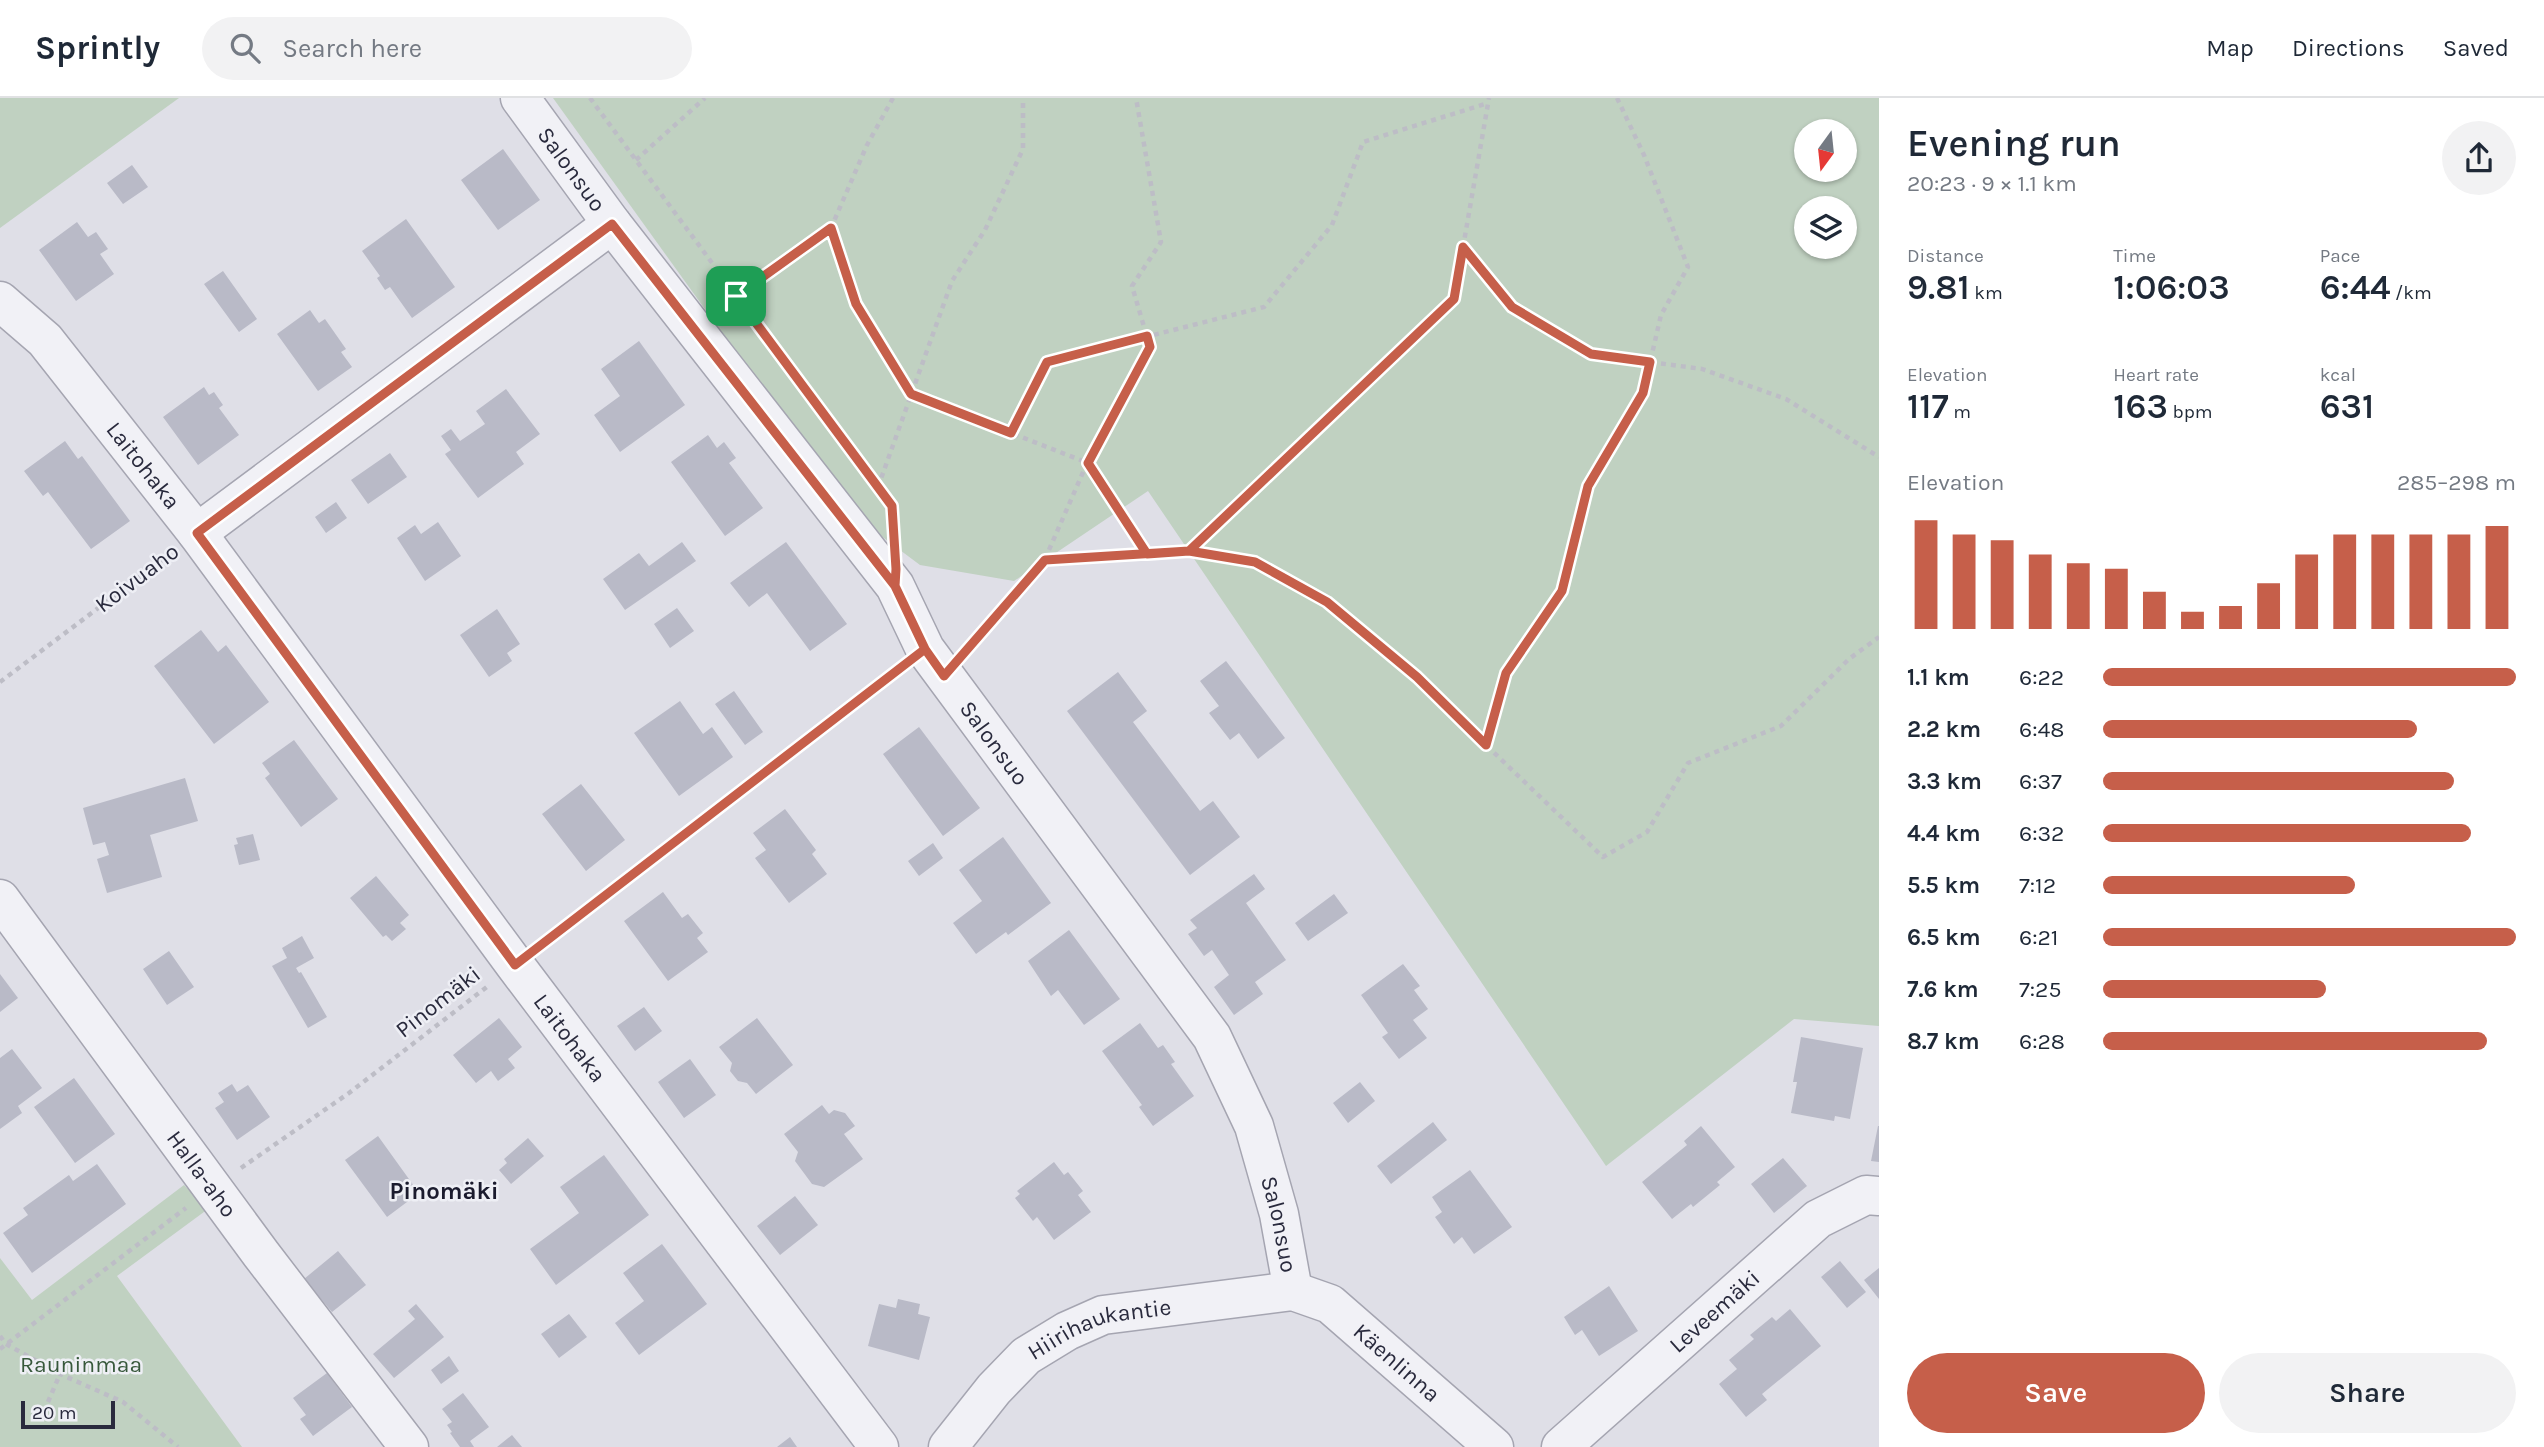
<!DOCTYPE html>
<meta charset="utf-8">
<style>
:root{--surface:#fff;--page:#f2f2f3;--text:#1f2937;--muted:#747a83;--line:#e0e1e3;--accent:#c65f4a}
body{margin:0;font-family:Karla,sans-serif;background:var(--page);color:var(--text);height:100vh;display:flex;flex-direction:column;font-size:26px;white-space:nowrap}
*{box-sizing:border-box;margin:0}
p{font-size:23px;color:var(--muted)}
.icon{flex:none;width:38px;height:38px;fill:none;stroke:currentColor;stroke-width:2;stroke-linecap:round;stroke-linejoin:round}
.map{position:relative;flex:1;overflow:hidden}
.panel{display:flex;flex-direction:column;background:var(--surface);width:665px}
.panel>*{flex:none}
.needle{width:46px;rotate:195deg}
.tools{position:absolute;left:1794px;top:21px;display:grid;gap:14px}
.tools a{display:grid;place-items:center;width:63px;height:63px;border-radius:50%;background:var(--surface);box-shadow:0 2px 5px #0004;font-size:35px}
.scale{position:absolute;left:21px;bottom:18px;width:94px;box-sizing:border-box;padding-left:7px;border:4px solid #292a3d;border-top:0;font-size:19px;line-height:24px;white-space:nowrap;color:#292a3d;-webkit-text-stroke:5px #eeeff5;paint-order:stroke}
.pin{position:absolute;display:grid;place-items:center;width:60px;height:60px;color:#fff;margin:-30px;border-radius:14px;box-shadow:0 4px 10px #0006}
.round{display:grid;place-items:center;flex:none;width:74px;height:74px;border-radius:37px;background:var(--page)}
.headline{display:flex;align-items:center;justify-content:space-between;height:119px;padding:0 28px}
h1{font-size:38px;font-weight:600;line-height:52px}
.figures{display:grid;grid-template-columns:repeat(3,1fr);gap:10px;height:119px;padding:7px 28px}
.figures div{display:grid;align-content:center}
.figures b{font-size:35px;font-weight:600}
.figures small{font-size:19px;font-weight:400}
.figures p{font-size:19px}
.chart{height:196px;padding:14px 28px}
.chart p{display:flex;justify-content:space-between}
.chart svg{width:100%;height:126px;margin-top:7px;stroke:var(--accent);stroke-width:6}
.cta{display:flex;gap:14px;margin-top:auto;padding:14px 28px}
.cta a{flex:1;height:80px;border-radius:42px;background:var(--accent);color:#fff;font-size:28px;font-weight:600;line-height:80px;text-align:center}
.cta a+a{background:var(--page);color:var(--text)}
ul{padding:0 28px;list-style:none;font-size:23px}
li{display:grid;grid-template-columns:112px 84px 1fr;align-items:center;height:52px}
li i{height:18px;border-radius:9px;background:var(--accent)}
header{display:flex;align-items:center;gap:42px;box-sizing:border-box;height:98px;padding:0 35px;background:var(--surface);border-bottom:2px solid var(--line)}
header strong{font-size:33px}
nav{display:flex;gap:38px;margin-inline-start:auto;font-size:24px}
.search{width:490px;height:63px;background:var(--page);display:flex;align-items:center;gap:18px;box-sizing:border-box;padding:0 24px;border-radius:38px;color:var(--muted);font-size:26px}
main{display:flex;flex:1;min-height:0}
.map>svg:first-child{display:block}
</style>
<header>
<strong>Sprintly</strong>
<div class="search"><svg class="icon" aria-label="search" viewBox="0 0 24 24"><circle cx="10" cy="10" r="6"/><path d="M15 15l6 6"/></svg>Search here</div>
<nav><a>Map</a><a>Directions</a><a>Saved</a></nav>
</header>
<main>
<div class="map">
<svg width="1879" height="1349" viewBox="0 0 1879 1349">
<rect width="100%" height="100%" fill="#dfdfe7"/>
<path fill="#c0d1c1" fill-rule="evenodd" d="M 0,0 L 179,0 L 0,130 Z
M 553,0 L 1879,0 L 1879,928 L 1794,921 L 1606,1068 L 1148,393 L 1014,483 L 920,467 L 853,417 ZM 1806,33 L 1844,33 L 1844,72 L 1806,72 ZM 1806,110 L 1844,110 L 1844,149 L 1806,149 Z
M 184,1087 L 208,1111 L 117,1178 L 242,1349 L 0,1349 L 0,1160 L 32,1202 Z"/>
<path fill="#b9bac7" d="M 503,51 L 540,102 L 498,132 L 461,82 Z
M 132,67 L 148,89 L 123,106 L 107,85 Z
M 406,121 L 455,189 L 412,220 L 390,189 L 385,192 L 377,180 L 380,178 L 362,153 Z
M 77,124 L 88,139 L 96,134 L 108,151 L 100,156 L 114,176 L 76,203 L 39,152 Z
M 223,173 L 257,221 L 239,234 L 204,186 Z
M 310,212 L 319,225 L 325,221 L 346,251 L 341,254 L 352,269 L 318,293 L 277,236 Z
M 639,243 L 685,307 L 620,354 L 594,317 L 620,298 L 601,271 Z
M 204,289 L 209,297 L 214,294 L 223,307 L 219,310 L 239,337 L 198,367 L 163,319 Z
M 506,291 L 540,336 L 516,354 L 524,366 L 478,400 L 445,356 L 451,352 L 441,338 L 451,331 L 460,343 L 485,326 L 476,313 Z
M 708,337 L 717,350 L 724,344 L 736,360 L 729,365 L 763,410 L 725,438 L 671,364 Z
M 65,343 L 78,361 L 82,358 L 130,423 L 91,451 L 48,394 L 43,398 L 24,373 Z
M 390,355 L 407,379 L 368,406 L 351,382 Z
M 336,404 L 347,420 L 326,435 L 315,419 Z
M 438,424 L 461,458 L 425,483 L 397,440 L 415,427 L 421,436 Z
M 682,444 L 696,463 L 625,512 L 603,481 L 639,455 L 649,468 Z
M 786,444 L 847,526 L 810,553 L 767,495 L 749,509 L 730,485 Z
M 677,510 L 694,533 L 670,550 L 654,526 Z
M 497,511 L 520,546 L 507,555 L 512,563 L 489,579 L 460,537 Z
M 201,532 L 218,554 L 226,547 L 269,604 L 214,646 L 154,568 Z
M 1226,563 L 1285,640 L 1258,661 L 1239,635 L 1230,642 L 1209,615 L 1219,608 L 1200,583 Z
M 1118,574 L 1147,613 L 1133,624 L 1200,713 L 1213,703 L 1240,739 L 1190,777 L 1067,613 Z
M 734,593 L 763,634 L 745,647 L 715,606 Z
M 680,603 L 703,636 L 712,629 L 733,659 L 679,698 L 634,635 Z
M 919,629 L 980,710 L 943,738 L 883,656 Z
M 294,642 L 338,701 L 301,729 L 265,680 L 270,676 L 262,665 Z
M 185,680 L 198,723 L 150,737 L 162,779 L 107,795 L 97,761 L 109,757 L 105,744 L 93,747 L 83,710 Z
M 581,686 L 625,742 L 586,773 L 542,716 Z
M 785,711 L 816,752 L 812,756 L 827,776 L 789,805 L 755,760 L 766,752 L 753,735 Z
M 253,736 L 260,762 L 239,767 L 234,747 L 238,746 L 236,740 Z
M 1003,739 L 1051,805 L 1008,837 L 1006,834 L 976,856 L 953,825 L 982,803 L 959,772 Z
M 933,745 L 943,760 L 919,778 L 908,763 Z
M 1254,776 L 1265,791 L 1246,805 L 1286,862 L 1255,884 L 1263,896 L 1234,917 L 1214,889 L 1229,877 L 1212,852 L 1204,858 L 1188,836 L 1197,830 L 1190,822 Z
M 376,778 L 409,817 L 400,825 L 406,831 L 392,843 L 386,837 L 383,839 L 350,800 Z
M 663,794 L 682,820 L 688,816 L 703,835 L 697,840 L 708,854 L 668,883 L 624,823 Z
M 1334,796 L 1348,815 L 1308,843 L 1295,825 Z
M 1069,832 L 1120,901 L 1084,927 L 1058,892 L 1051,898 L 1028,863 Z
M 302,838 L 314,860 L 296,870 L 299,875 L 301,874 L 327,919 L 308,930 L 272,868 L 287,860 L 282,850 Z
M 169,853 L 194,889 L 167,907 L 143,871 Z
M 1403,866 L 1420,888 L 1414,892 L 1428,911 L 1413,922 L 1427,940 L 1399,961 L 1382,939 L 1388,935 L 1361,897 Z
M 0,876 L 18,900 L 0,914 Z
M 644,909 L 662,933 L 635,953 L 617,928 Z
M 499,920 L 522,949 L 508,961 L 515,970 L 498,983 L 491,973 L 476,985 L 453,957 Z
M 757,920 L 793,967 L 756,996 L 747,985 L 738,983 L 730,973 L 732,965 L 719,949 Z
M 1140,925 L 1158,950 L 1163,947 L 1175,964 L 1171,966 L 1194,998 L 1153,1028 L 1139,1009 L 1142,1007 L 1102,953 Z
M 1801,939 L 1863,950 L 1850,1021 L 1835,1018 L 1834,1023 L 1791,1015 L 1797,984 L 1793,984 Z
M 12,951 L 42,990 L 18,1008 L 22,1015 L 0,1031 L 0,960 Z
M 690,961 L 716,997 L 684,1020 L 658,984 Z
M 74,980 L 115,1036 L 75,1065 L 34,1009 Z
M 1360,984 L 1375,1003 L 1348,1025 L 1333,1005 Z
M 232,986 L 237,994 L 248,987 L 270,1019 L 237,1042 L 215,1010 L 224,1004 L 218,995 Z
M 822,1007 L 829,1016 L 834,1012 L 845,1015 L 855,1028 L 844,1036 L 863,1061 L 824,1089 L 812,1086 L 795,1063 L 798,1054 L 784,1036 Z
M 1433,1024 L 1447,1042 L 1391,1086 L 1377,1068 Z
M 1701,1028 L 1735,1069 L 1717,1084 L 1720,1087 L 1693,1109 L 1691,1106 L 1672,1121 L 1642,1084 L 1687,1047 L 1684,1043 Z
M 1878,1028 L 1879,1028 L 1879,1064 L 1871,1063 Z
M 378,1038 L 419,1095 L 387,1119 L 345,1062 Z
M 528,1040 L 544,1058 L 511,1086 L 499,1072 L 507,1065 L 504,1061 Z
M 604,1057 L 649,1117 L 556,1187 L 530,1151 L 579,1115 L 560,1089 Z
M 1783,1060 L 1807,1088 L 1774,1115 L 1751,1086 Z
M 1054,1064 L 1064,1077 L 1068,1074 L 1083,1093 L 1078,1097 L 1091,1114 L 1054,1142 L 1037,1119 L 1033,1123 L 1015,1100 L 1020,1096 L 1017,1093 Z
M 97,1066 L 126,1106 L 32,1175 L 3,1135 L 28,1117 L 23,1110 L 69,1077 L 73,1083 Z
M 1470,1072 L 1512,1129 L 1474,1156 L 1462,1139 L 1454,1146 L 1435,1119 L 1442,1114 L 1432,1099 Z
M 795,1098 L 818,1127 L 780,1157 L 757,1128 Z
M 662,1146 L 707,1206 L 639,1257 L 615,1225 L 644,1203 L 623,1175 Z
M 338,1153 L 366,1187 L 332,1214 L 304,1181 Z
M 1840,1163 L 1866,1194 L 1847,1210 L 1821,1179 Z
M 1879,1170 L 1879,1201 L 1864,1182 Z
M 1609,1188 L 1638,1233 L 1599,1258 L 1582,1232 L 1575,1237 L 1564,1219 Z
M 898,1201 L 920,1206 L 918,1216 L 930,1219 L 919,1262 L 868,1248 L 879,1206 L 896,1210 Z
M 416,1206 L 444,1239 L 394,1280 L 373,1256 L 415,1221 L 408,1213 Z
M 1790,1211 L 1821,1248 L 1762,1296 L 1767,1302 L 1746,1319 L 1719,1286 L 1737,1271 L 1729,1262 L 1754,1241 L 1750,1237 L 1772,1219 L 1776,1223 Z
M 569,1216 L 587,1239 L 559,1260 L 541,1236 Z
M 449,1258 L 459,1273 L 441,1286 L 431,1272 Z
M 327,1275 L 352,1309 L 313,1338 L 300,1321 L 306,1317 L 293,1300 Z
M 463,1295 L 489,1329 L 470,1343 L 474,1349 L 460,1349 L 450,1335 L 452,1334 L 447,1327 L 452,1324 L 442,1311 Z
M 512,1337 L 522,1349 L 497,1349 Z
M 790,1339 L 797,1349 L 777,1349 Z"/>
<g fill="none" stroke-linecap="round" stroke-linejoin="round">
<g stroke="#a5a5b1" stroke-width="41">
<g id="minor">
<path id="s1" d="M 520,0 L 612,126 L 895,488 L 925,551 L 1212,939 L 1254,1028 L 1279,1116 L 1293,1193"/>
<path id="s2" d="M 0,203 L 45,242 L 197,435 L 515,867 L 879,1349"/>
<path d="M 197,435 L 612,126"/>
<path id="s3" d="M 0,801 L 261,1156 L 409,1349"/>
<path id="s4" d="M 948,1349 L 994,1291 L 1026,1258 L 1067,1233 L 1103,1217 L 1293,1193 L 1330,1206 L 1494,1349"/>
<path id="s5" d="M 1561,1349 L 1818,1121 L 1866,1097 L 1879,1098"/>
</g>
</g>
<path stroke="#bdbdc6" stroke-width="4.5" stroke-dasharray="5 5" stroke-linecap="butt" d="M 590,0 L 892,408 L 893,428
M 893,0 L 867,47 L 831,130 L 856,206 L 911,296 L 1088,365 L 1146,455
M 1617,0 L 1644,57 L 1688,169 L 1661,217 L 1643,295 L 1588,388 L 1562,493 L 1506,575 L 1486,647 L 1603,759 L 1647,734 L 1688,665 L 1781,628 L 1849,561 L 1879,539
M 636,62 L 705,0
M 1463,149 L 1512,209 L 1591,256 L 1702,271 L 1786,301 L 1879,359
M 736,198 L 831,130
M 1011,335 L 1047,264 L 1264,209 L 1332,127 L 1363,44 L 1488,5
M 878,389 L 952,183 L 985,132 L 1023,51 L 1023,0
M 1190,453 L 1255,464 L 1327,504 L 1417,579 L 1486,647
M 1045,461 L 1095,347 L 1150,249 L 1132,188 L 1161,144 L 1136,0
M 968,551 L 1045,462 L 1189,453 L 1454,201 L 1489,0
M 0,584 L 170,456
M 542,846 L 898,572
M 241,1070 L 349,995 L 488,888
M 0,1238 L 6,1246 L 60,1276 L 123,1304 L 178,1349
M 0,1251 L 186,1110
M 48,1304 L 60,1276"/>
<use href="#minor" stroke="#f1f1f6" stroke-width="38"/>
</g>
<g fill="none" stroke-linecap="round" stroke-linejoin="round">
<g stroke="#fff" stroke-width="14">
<path id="route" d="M 736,198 L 892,408 L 896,471 L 895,488 L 925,551 L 515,867 L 197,435 L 612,126 L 895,488 L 925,551 L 944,578 L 1045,462 L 1189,453 L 1255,464 L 1327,504 L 1417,579 L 1486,647 L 1506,575 L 1562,493 L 1588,388 L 1643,295 L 1650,264 L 1591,256 L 1512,209 L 1463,149 L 1454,201 L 1189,453 L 1147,456 L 1088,365 L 1150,249 L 1147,238 L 1047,264 L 1011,335 L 911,296 L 856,206 L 831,130 L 736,198"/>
</g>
<use href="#route" stroke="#c65f4a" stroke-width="9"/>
</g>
<g text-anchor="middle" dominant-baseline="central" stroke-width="5" stroke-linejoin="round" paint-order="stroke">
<g font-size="23" fill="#292a3d" stroke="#eeeff5">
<text stroke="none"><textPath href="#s1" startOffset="88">Salonsuo</textPath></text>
<text stroke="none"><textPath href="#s2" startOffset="219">Laitohaka</textPath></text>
<text transform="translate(137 480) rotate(-37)">Koivuaho</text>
<text stroke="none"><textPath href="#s1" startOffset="802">Salonsuo</textPath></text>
<text transform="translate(438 904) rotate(-38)">Pinomäki</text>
<text stroke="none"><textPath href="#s2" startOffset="933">Laitohaka</textPath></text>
<text stroke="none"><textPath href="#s3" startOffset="341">Halla-aho</textPath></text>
<text stroke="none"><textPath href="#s1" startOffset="1368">Salonsuo</textPath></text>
<text stroke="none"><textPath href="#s5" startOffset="205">Leveemäki</textPath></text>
<text stroke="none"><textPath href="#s4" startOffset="200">Hiirihaukantie</textPath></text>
<text stroke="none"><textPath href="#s4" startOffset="527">Käenlinna</textPath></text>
</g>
<g font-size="23" fill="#37583b" stroke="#eeeff5">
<text x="81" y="1266">Rauninmaa</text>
</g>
<g font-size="24" font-weight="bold" fill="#1b1b2e" stroke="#eeeff5">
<text x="444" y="1093">Pinomäki</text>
</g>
</g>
</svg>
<div class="tools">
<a><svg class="needle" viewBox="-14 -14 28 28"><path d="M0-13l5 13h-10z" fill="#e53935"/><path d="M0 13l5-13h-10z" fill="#747a83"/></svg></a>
<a><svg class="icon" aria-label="layers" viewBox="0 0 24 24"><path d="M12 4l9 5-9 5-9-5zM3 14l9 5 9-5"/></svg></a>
</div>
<div class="scale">20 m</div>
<div class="pin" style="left:736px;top:198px;background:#1e9e55"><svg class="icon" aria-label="arrive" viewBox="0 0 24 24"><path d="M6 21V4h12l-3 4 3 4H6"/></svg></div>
</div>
<section class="panel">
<div class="headline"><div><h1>Evening run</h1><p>20:23 · 9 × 1.1 km</p></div><a class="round"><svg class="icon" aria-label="share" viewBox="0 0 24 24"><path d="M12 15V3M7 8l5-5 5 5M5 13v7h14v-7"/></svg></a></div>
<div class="figures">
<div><p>Distance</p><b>9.81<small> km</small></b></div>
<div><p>Time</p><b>1:06:03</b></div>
<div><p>Pace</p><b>6:44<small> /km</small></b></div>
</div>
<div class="figures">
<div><p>Elevation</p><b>117<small> m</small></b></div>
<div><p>Heart rate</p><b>163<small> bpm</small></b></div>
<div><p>kcal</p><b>631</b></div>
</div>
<div class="chart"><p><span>Elevation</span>285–298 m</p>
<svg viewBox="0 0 160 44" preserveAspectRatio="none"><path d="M5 44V6M15 44V11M25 44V13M35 44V18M45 44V21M55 44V23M65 44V31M75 44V38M85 44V36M95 44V28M105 44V18M115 44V11M125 44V11M135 44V11M145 44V11M155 44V8"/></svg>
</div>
<ul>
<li><b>1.1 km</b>6:22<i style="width:100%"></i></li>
<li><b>2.2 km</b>6:48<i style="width:76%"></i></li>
<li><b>3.3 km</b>6:37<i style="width:85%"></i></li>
<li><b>4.4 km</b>6:32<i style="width:89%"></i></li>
<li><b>5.5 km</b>7:12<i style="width:61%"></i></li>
<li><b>6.5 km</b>6:21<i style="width:100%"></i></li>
<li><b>7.6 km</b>7:25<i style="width:54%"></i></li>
<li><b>8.7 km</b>6:28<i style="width:93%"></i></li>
</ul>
<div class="cta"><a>Save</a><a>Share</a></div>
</section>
</main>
